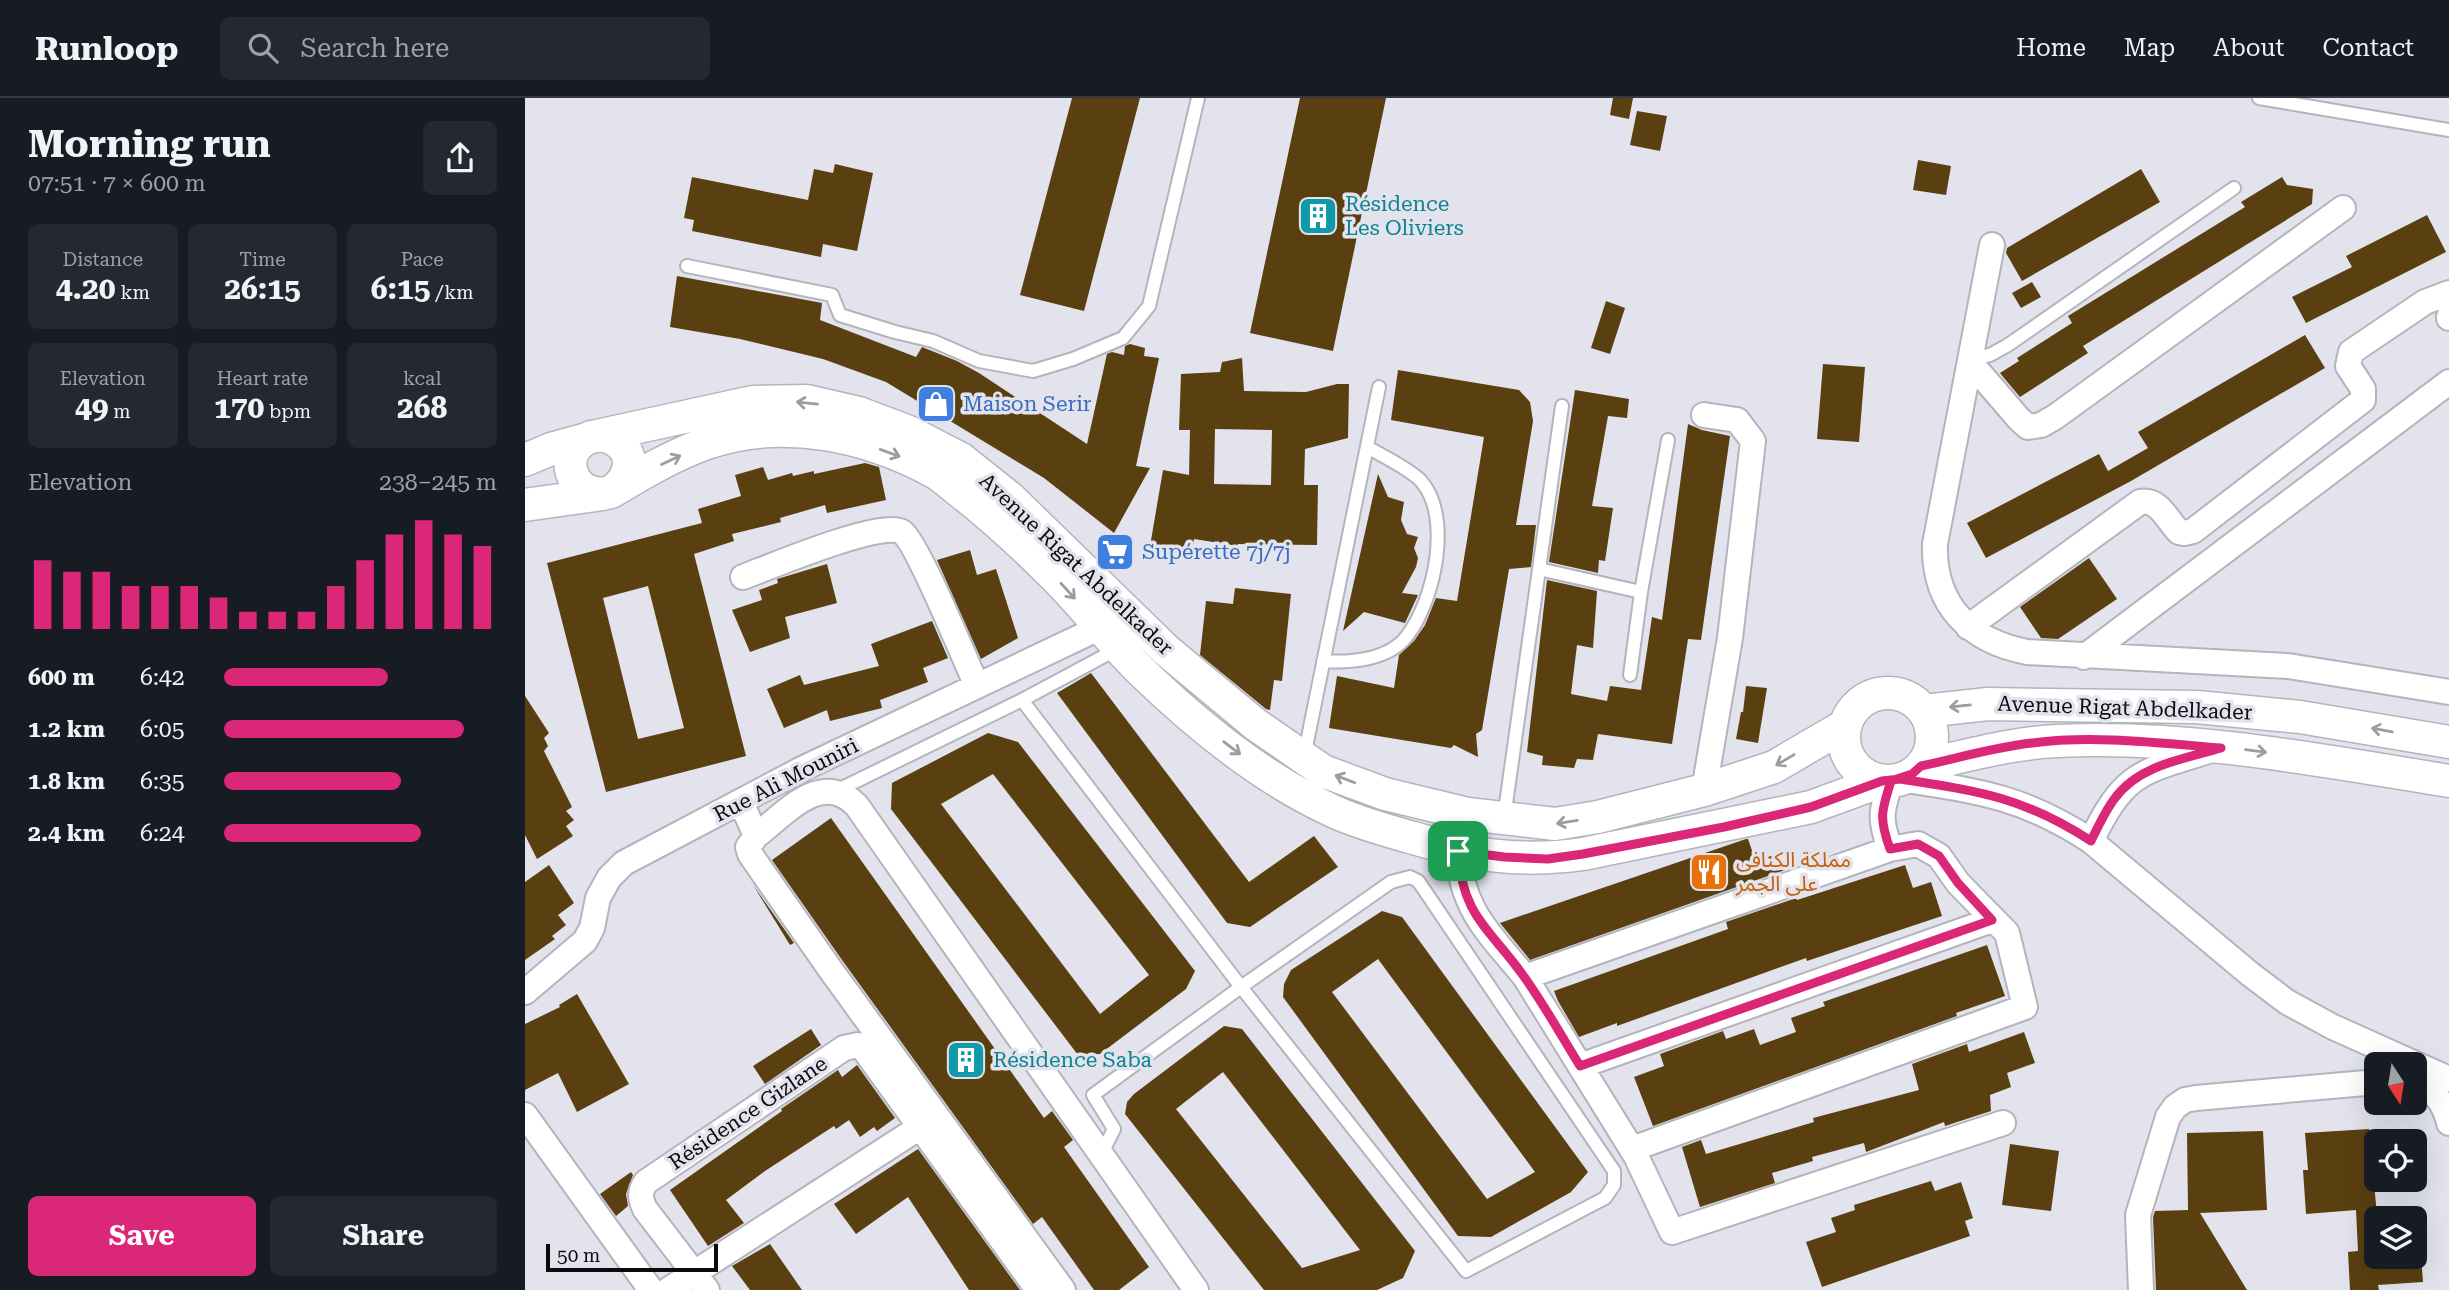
<!DOCTYPE html>
<meta charset="utf-8">
<style>
:root{--surface:#171b24;--page:#242831;--text:#f1f3f6;--muted:#9ea1a6;--line:#363941;--accent:#db2777}
body{margin:0;font-family:"Roboto Serif","Noto Sans Arabic",serif;background:var(--page);color:var(--text);height:100vh;display:flex;flex-direction:column;font-size:26px;white-space:nowrap}
*{box-sizing:border-box;margin:0}
p{font-size:23px;color:var(--muted)}
.icon{flex:none;width:38px;height:38px;fill:none;stroke:currentColor;stroke-width:2;stroke-linecap:round;stroke-linejoin:round}
.map{position:relative;flex:1;overflow:hidden}
.sheet{display:flex;flex-direction:column;background:var(--surface);width:525px}
.sheet>*{flex:none}
.needle{width:46px;rotate:168deg}
.fabs{position:absolute;left:1839px;top:954px;display:grid;gap:14px}
.fabs a{display:grid;place-items:center;width:63px;height:63px;border-radius:10px;background:var(--surface);box-shadow:0 7px 28px #0002;font-size:35px}
.scale{position:absolute;left:21px;bottom:18px;width:172px;box-sizing:border-box;padding-left:7px;border:4px solid #0b0b0e;border-top:0;font-size:19px;line-height:24px;white-space:nowrap;color:#0b0b0e;-webkit-text-stroke:5px #e2e3ed;paint-order:stroke}
.pin{position:absolute;display:grid;place-items:center;width:60px;height:60px;color:#fff;margin:-30px;border-radius:14px;box-shadow:0 4px 10px #0006}
.round{display:grid;place-items:center;flex:none;width:74px;height:74px;border-radius:10px;background:var(--page)}
.overview{display:flex;align-items:center;justify-content:space-between;height:119px;padding:0 28px}
h1{font-size:38px;font-weight:700;line-height:52px}
.figures{display:grid;grid-template-columns:repeat(3,1fr);gap:10px;height:119px;padding:7px 28px}
.figures div{display:grid;align-content:center;border-radius:10px;background:var(--page);text-align:center}
.figures b{font-size:30px;font-weight:700}
.figures small{font-size:19px;font-weight:400}
.figures p{font-size:19px}
.chart{height:196px;padding:14px 28px}
.chart p{display:flex;justify-content:space-between}
.chart svg{width:100%;height:126px;margin-top:7px;stroke:var(--accent);stroke-width:6}
.cta{display:flex;gap:14px;margin-top:auto;padding:14px 28px}
.cta a{flex:1;height:80px;border-radius:10px;background:var(--accent);color:#fff;font-size:28px;font-weight:700;line-height:80px;text-align:center}
.cta a+a{background:var(--page);color:var(--text)}
ul{padding:0 28px;list-style:none;font-size:23px}
li{display:grid;grid-template-columns:112px 84px 1fr;align-items:center;height:52px}
li i{height:18px;border-radius:9px;background:var(--accent)}
header{display:flex;align-items:center;gap:42px;box-sizing:border-box;height:98px;padding:0 35px;background:var(--surface);border-bottom:2px solid var(--line)}
header strong{font-size:33px}
nav{display:flex;gap:38px;margin-inline-start:auto;font-size:24px}
.search{width:490px;height:63px;background:var(--page);display:flex;align-items:center;gap:18px;box-sizing:border-box;padding:0 24px;border-radius:10px;color:var(--muted);font-size:26px}
main{display:flex;flex:1;min-height:0}
.map>svg:first-child{display:block}
</style>
<header>
<strong>Runloop</strong>
<div class="search"><svg class="icon" aria-label="search" viewBox="0 0 24 24"><circle cx="10" cy="10" r="6"/><path d="M15 15l6 6"/></svg>Search here</div>
<nav><a>Home</a><a>Map</a><a>About</a><a>Contact</a></nav>
</header>
<main>
<section class="sheet">
<div class="overview"><div><h1>Morning run</h1><p>07:51 · 7 × 600 m</p></div><a class="round"><svg class="icon" aria-label="share" viewBox="0 0 24 24"><path d="M12 15V3M7 8l5-5 5 5M5 13v7h14v-7"/></svg></a></div>
<div class="figures">
<div><p>Distance</p><b>4.20<small> km</small></b></div>
<div><p>Time</p><b>26:15</b></div>
<div><p>Pace</p><b>6:15<small> /km</small></b></div>
</div>
<div class="figures">
<div><p>Elevation</p><b>49<small> m</small></b></div>
<div><p>Heart rate</p><b>170<small> bpm</small></b></div>
<div><p>kcal</p><b>268</b></div>
</div>
<div class="chart"><p><span>Elevation</span>238–245 m</p>
<svg viewBox="0 0 160 44" preserveAspectRatio="none"><path d="M5 44V20M15 44V24M25 44V24M35 44V29M45 44V29M55 44V29M65 44V33M75 44V38M85 44V38M95 44V38M105 44V29M115 44V20M125 44V11M135 44V6M145 44V11M155 44V15"/></svg>
</div>
<ul>
<li><b>600 m</b>6:42<i style="width:60%"></i></li>
<li><b>1.2 km</b>6:05<i style="width:88%"></i></li>
<li><b>1.8 km</b>6:35<i style="width:65%"></i></li>
<li><b>2.4 km</b>6:24<i style="width:72%"></i></li>
</ul>
<div class="cta"><a>Save</a><a>Share</a></div>
</section>
<div class="map">
<svg width="1924" height="1192" viewBox="0 0 1924 1192">
<rect width="100%" height="100%" fill="#e2e3ed"/>
<path fill="#5a3f10" fill-rule="evenodd" d="M 547,0 L 615,0 L 559,213 L 495,197 Z
M 775,0 L 861,0 L 808,253 L 725,235 Z
M 1088,0 L 1108,0 L 1104,21 L 1085,17 Z
M 1112,13 L 1142,18 L 1135,53 L 1105,47 Z
M 1393,62 L 1426,68 L 1421,97 L 1388,92 Z
M 310,66 L 348,75 L 332,153 L 298,146 L 296,159 L 167,133 L 169,122 L 159,120 L 167,79 L 283,102 L 289,71 L 308,75 Z
M 1616,71 L 1635,104 L 1497,183 L 1481,155 L 1482,150 Z
M 1757,79 L 1762,87 L 1788,91 L 1787,106 L 1558,248 L 1563,255 L 1495,299 L 1479,280 L 1475,275 L 1494,263 L 1492,260 L 1547,225 L 1543,218 L 1720,109 L 1716,104 Z
M 1902,117 L 1921,154 L 1781,225 L 1767,199 L 1827,169 L 1821,158 Z
M 152,178 L 297,205 L 295,222 L 391,259 L 397,249 L 432,263 L 454,275 L 562,346 L 582,256 L 587,254 L 599,257 L 600,248 L 605,246 L 620,250 L 619,258 L 634,260 L 611,368 L 625,370 L 589,435 L 519,380 L 361,284 L 298,261 L 215,241 L 145,229 Z
M 1507,184 L 1516,199 L 1496,210 L 1487,195 Z
M 1081,203 L 1100,210 L 1085,256 L 1066,250 Z
M 1780,237 L 1800,270 L 1606,383 L 1461,460 L 1442,425 L 1574,356 L 1583,373 L 1623,350 L 1613,334 Z
M 717,260 L 719,293 L 781,294 L 812,286 L 824,286 L 823,340 L 780,351 L 779,387 L 793,387 L 792,447 L 713,446 L 713,448 L 669,441 L 666,461 L 624,454 L 638,372 L 664,377 L 665,332 L 654,332 L 656,276 L 695,274 L 697,264 ZM 690,331 L 747,332 L 746,387 L 689,386 Z
M 1298,266 L 1340,269 L 1334,344 L 1292,341 Z
M 873,272 L 994,292 L 1005,304 L 1008,323 L 991,427 L 1011,427 L 1006,469 L 984,471 L 957,632 L 951,636 L 953,659 L 929,647 L 926,650 L 804,630 L 812,578 L 869,590 L 874,557 L 889,543 L 900,527 L 911,500 L 932,503 L 959,339 L 866,322 Z
M 1050,292 L 1104,301 L 1102,320 L 1083,318 L 1067,408 L 1088,410 L 1080,463 L 1074,462 L 1073,475 L 1024,464 Z
M 1163,326 L 1177,332 L 1205,338 L 1176,542 L 1163,541 L 1147,646 L 1073,636 L 1068,662 L 1052,661 L 1049,670 L 1017,667 L 1018,658 L 1002,654 L 1022,482 L 1072,493 L 1068,550 L 1052,547 L 1046,596 L 1082,603 L 1085,588 L 1116,592 L 1127,519 L 1137,522 Z
M 340,365 L 354,369 L 361,402 L 302,415 L 300,407 L 255,420 L 256,424 L 207,436 L 209,443 L 169,456 L 221,658 L 81,694 L 22,465 L 177,425 L 173,411 L 216,398 L 210,377 L 238,369 L 243,382 L 267,375 L 268,378 L 289,373 L 289,376 ZM 123,488 L 159,630 L 113,641 L 78,500 Z
M 853,376 L 863,399 L 879,404 L 876,422 L 882,436 L 893,439 L 889,450 L 893,460 L 891,469 L 877,495 L 893,497 L 880,525 L 839,514 L 818,533 Z
M 445,452 L 452,477 L 471,471 L 493,540 L 456,561 L 412,462 Z
M 1564,460 L 1592,501 L 1533,541 L 1516,540 L 1495,509 Z
M 302,466 L 312,505 L 260,519 L 265,540 L 225,554 L 207,512 L 237,502 L 234,492 L 253,485 L 252,481 Z
M 710,490 L 766,496 L 757,583 L 749,582 L 745,612 L 741,611 L 675,557 L 681,503 L 708,506 Z
M 407,523 L 423,560 L 398,570 L 403,584 L 355,602 L 357,610 L 305,623 L 302,612 L 259,630 L 242,591 L 275,577 L 279,587 L 354,568 L 346,546 Z
M 566,575 L 724,784 L 789,738 L 813,769 L 725,829 L 702,825 L 532,595 Z
M 1221,588 L 1242,590 L 1233,645 L 1211,641 L 1216,614 L 1218,614 Z
M 0,598 L 24,635 L 19,640 L 23,648 L 19,653 L 47,709 L 41,713 L 49,722 L 41,728 L 48,738 L 12,761 L 0,737 Z
M 463,635 L 493,644 L 670,873 L 661,891 L 575,956 L 553,957 L 366,711 L 367,685 ZM 468,676 L 624,877 L 575,916 L 416,706 Z
M 306,720 L 519,1020 L 527,1013 L 548,1042 L 539,1049 L 624,1169 L 594,1192 L 569,1192 L 517,1119 L 508,1126 L 317,862 L 247,762 Z
M 1221,741 L 1223,741 L 1231,764 L 1253,755 L 1260,772 L 1005,862 L 975,825 Z
M 24,767 L 49,805 L 33,817 L 41,827 L 27,838 L 30,841 L 0,862 L 0,784 Z
M 1380,767 L 1388,790 L 1406,784 L 1417,818 L 1282,863 L 1281,860 L 1092,928 L 1092,925 L 1054,939 L 1033,903 L 1029,893 L 1203,831 L 1201,824 L 1271,800 L 1272,802 Z
M 228,787 L 269,845 L 265,847 Z
M 857,813 L 877,819 L 1063,1074 L 1046,1094 L 966,1139 L 933,1138 L 758,899 L 759,886 L 766,872 ZM 853,861 L 1010,1074 L 962,1101 L 807,894 Z
M 1462,847 L 1480,898 L 1431,915 L 1432,918 L 1128,1028 L 1109,979 L 1139,968 L 1135,956 L 1198,933 L 1201,941 L 1229,931 L 1235,947 L 1271,934 L 1266,920 L 1300,908 L 1298,904 Z
M 52,896 L 104,986 L 52,1014 L 33,975 L 0,992 L 0,926 L 35,909 L 34,907 Z
M 699,928 L 717,931 L 890,1153 L 878,1180 L 852,1192 L 739,1192 L 600,1016 L 602,1004 L 609,996 ZM 698,974 L 835,1152 L 777,1170 L 651,1011 Z
M 286,931 L 296,947 L 240,986 L 228,968 Z
M 1499,934 L 1510,965 L 1482,975 L 1486,989 L 1465,997 L 1466,1013 L 1420,1028 L 1419,1024 L 1341,1054 L 1339,1045 L 1287,1059 L 1288,1063 L 1247,1075 L 1250,1085 L 1175,1109 L 1157,1049 L 1176,1042 L 1181,1056 L 1289,1024 L 1288,1020 L 1394,992 L 1387,966 L 1442,946 L 1444,954 Z
M 332,967 L 370,1020 L 352,1033 L 349,1029 L 335,1039 L 324,1022 L 311,1031 L 309,1028 L 240,1073 L 201,1102 L 219,1125 L 183,1148 L 145,1092 L 257,1013 L 256,1011 L 313,972 L 317,979 Z
M 1844,1031 L 1852,1117 L 1852,1158 L 1896,1158 L 1898,1184 L 1853,1187 L 1854,1192 L 1825,1192 L 1823,1154 L 1833,1153 L 1831,1112 L 1781,1116 L 1778,1072 L 1783,1072 L 1780,1035 Z
M 1738,1033 L 1742,1112 L 1675,1115 L 1722,1192 L 1631,1192 L 1628,1119 L 1630,1113 L 1663,1112 L 1662,1035 Z
M 1485,1046 L 1534,1053 L 1526,1113 L 1477,1107 Z
M 393,1051 L 495,1192 L 444,1192 L 383,1099 L 331,1136 L 309,1106 Z
M 106,1074 L 108,1077 L 101,1096 L 103,1108 L 91,1118 L 75,1096 Z
M 1406,1083 L 1410,1093 L 1436,1084 L 1448,1120 L 1440,1123 L 1445,1138 L 1297,1189 L 1281,1144 L 1311,1134 L 1306,1120 L 1330,1112 L 1329,1107 Z
M 245,1146 L 277,1192 L 225,1192 L 207,1168 Z"/>
<g fill="none" stroke-linecap="round" stroke-linejoin="round">
<g stroke="#b3b4bd" stroke-width="16">
<path id="service" d="M 1734,0 L 1924,32
M 162,168 L 307,197 L 315,217 L 370,234 L 408,243 L 454,263 L 508,273 L 548,261 L 598,240 L 624,208 L 673,0
M 1445,261 L 1465,257 L 1483,247 L 1709,90
M 1014,471 L 1116,494 L 1105,577
M 1116,494 L 1143,342
M 798,563 C 826,565 864,562 882,538 C 909,503 928,419 896,383 C 886,372 856,357 842,349
M 497,602 L 716,889 L 941,1173 L 1080,1100 L 1089,1087 L 1089,1073 L 898,790 L 893,783 L 885,779 L 866,784 L 716,889 L 568,997 L 589,1031 L 576,1057
M 779,659 L 854,289
M 311,693 L 497,602 L 594,550
M 979,720 L 1037,308"/>
</g>
<g stroke="#b3b4bd" stroke-width="28">
<path id="minor" d="M 1467,147 L 1410,446 C 1408,507 1445,543 1502,554 L 1763,568 L 1924,594
M 1924,219 L 1924,220
M 1445,264 L 1494,321 L 1503,329 L 1516,327 L 1530,319 L 1818,110
M 218,479 C 242,470 358,421 377,434 C 392,444 441,564 452,588
M 1443,529 L 1615,404 C 1634,400 1642,422 1654,434 L 1659,435 L 1668,433 L 1838,302 L 1838,291 L 1823,268 L 1826,254 L 1900,204 L 1924,195
M 1559,559 L 1924,284
M 1375,681 C 1454,693 1499,699 1566,743 L 1725,876 L 1762,904 L 1808,929 L 1924,981
M 1179,692 L 1205,540 L 1228,343 L 1212,322 L 1179,317
M 216,704 L 231,738 L 223,749 L 225,756 L 305,871 L 538,1192
M 231,738 C 261,715 297,671 332,708 L 671,1192
M 1566,743 C 1600,673 1616,674 1687,652
M 1365,751 C 1354,720 1356,714 1366,683
M 933,753 C 936,812 965,836 1000,879
M 0,894 L 60,843 L 67,830 L 73,800 L 84,780 L 99,765 L 277,671 L 576,529
M 1055,968 L 1467,822
M 1890,985 C 1909,991 1920,1006 1924,1025
M 0,1017 L 126,1192
M 1107,1051 L 1500,909 L 1482,835 L 1433,785 L 1414,758 L 1393,746 L 1365,751 L 1000,879 L 1111,1058 L 1147,1134 L 1478,1025
M 143,1192 L 395,1029
M 182,1192 L 120,1111 C 115,1100 114,1094 121,1084 L 319,950 L 333,947 L 338,950 L 513,1192
M 1616,1192 L 1613,1117 L 1643,1019 L 1650,1009 L 1660,1002 L 1671,1000 L 1852,984"/>
</g>
<g stroke="#b3b4bd" stroke-width="35">
<path id="tertiary" d="M 72,338 L 228,304 L 282,303 L 334,315 L 384,334 L 436,361 L 485,400 L 641,552 L 730,626 L 798,673 L 860,696 L 943,716 L 1030,726 L 1073,719 L 1179,692 L 1249,669 L 1319,628
M 0,362 L 26,351 L 59,342
M 86,394 C 106,380 113,355 88,341 C 81,337 74,337 66,339 C 29,352 46,405 86,394 C 116,376 148,357 182,345 C 258,319 342,337 411,375 C 420,381 429,389 438,396 C 470,421 501,450 530,479 C 561,510 587,545 618,575 C 674,629 739,682 810,714 C 834,725 860,732 885,739 C 946,757 994,765 1058,756 L 1286,709 L 1357,683
M 0,407 L 78,396
M1319 639a44 44 0 1 1 88 0a44 44 0 1 1-88 0Z
M 1399,613 L 1463,606 L 1672,609 L 1775,619 L 1924,644
M 1396,668 C 1441,658 1486,645 1532,643 C 1664,637 1795,662 1924,683"/>
</g>
<use href="#service" stroke="#fff" stroke-width="12"/>
<use href="#minor" stroke="#fff" stroke-width="24"/>
<use href="#tertiary" stroke="#fff" stroke-width="32"/>
</g>
<defs><path id="oneway-shaft" d="M-6 0H5M1.5-3L5.5 0L1.5 3" fill="none" stroke-width="1.6" stroke-linecap="round" stroke-linejoin="round" transform="scale(1.75)"/></defs>
<g stroke="#9d9d9f">
<use href="#oneway-shaft" transform="translate(282 305) rotate(-174)"/>
<use href="#oneway-shaft" transform="translate(365 355) rotate(20)"/>
<use href="#oneway-shaft" transform="translate(146 362) rotate(-25)"/>
<use href="#oneway-shaft" transform="translate(543 493) rotate(48)"/>
<use href="#oneway-shaft" transform="translate(1435 608) rotate(174)"/>
<use href="#oneway-shaft" transform="translate(1857 632) rotate(-170)"/>
<use href="#oneway-shaft" transform="translate(707 650) rotate(37)"/>
<use href="#oneway-shaft" transform="translate(1731 653) rotate(7)"/>
<use href="#oneway-shaft" transform="translate(1260 662) rotate(149)"/>
<use href="#oneway-shaft" transform="translate(820 681) rotate(-159)"/>
<use href="#oneway-shaft" transform="translate(1042 724) rotate(171)"/>
</g>
<g fill="none" stroke-linecap="round" stroke-linejoin="round">
<g stroke="#fff" stroke-width="14">
<path id="route" d="M 933,753 C 937,820 966,831 1000,880 C 1020,908 1037,939 1055,968 L 1467,822 L 1433,785 L 1414,758 L 1393,746 L 1365,751 C 1354,720 1356,714 1366,683 L 1387,676 L 1396,668 C 1433,660 1470,649 1507,645 C 1569,637 1634,645 1696,650 C 1659,661 1614,667 1590,700 C 1580,713 1573,729 1566,743 C 1498,699 1454,693 1375,681 L 1357,683 L 1286,709 L 1199,729 L 1058,756 L 1023,761 L 979,759 L 933,753"/>
</g>
<use href="#route" stroke="#db2777" stroke-width="9"/>
</g>
<defs>
<g id="building-square" transform="scale(2.0125)"><rect x="-9" y="-9" width="18" height="18" rx="4" fill="#0f9aa8" stroke="#e2e3ed"/><path d="M-4-6H4V6H1V3H-1V6H-4ZM-2.5-4.3h1.7v1.8h-1.7ZM.8-4.3h1.7v1.8H.8ZM-2.5-1h1.7V.8h-1.7ZM.8-1h1.7V.8H.8Z" fill="#fff"/></g>
<g id="shop-square" transform="scale(2.0125)"><rect x="-9" y="-9" width="18" height="18" rx="4" fill="#3f7fe0" stroke="#e2e3ed"/><path d="M-5-2.5h2.3a2.7 3.5 0 0 1 5.4 0H5L5.5 6h-11ZM-1.5-2.5h3a1.5 2.3 0 0 0-3 0Z" fill="#fff"/></g>
<g id="supermarket-square" transform="scale(2.0125)"><rect x="-9" y="-9" width="18" height="18" rx="4" fill="#3f7fe0" stroke="#e2e3ed"/><path d="M-6-5.5h2.5l.6 2H6L4.5 2H-2.5L-4.4-4H-6ZM-1.5 3.2a1.3 1.3 0 1 0 .1 0ZM3 3.2a1.3 1.3 0 1 0 .1 0Z" fill="#fff"/></g>
<g id="restaurant-square" transform="scale(2.0125)"><rect x="-9" y="-9" width="18" height="18" rx="4" fill="#e8710a" stroke="#e2e3ed"/><path d="M-5-6h1v4h1v-4h1v4h1v-4h1v5L-1.5 .5V6h-2V.5L-5-1ZM5-6V6H3V1.5H1.5Q1.5-4 5-6Z" fill="#fff"/></g>
</defs>
<g fill-rule="evenodd">
<use href="#building-square" x="793" y="118"/>
<use href="#shop-square" x="411" y="306"/>
<use href="#supermarket-square" x="590" y="454"/>
<use href="#restaurant-square" x="1184" y="774"/>
<use href="#building-square" x="441" y="962"/>
</g>
<g text-anchor="middle" dominant-baseline="central" stroke-width="7" stroke-linejoin="round" paint-order="stroke">
<g font-size="21" fill="#0d838f" stroke="#e2e3ed" text-anchor="start">
<text x="820" y="106">Résidence<tspan x="820" dy="24">Les Oliviers</tspan></text>
<text x="468" y="962">Résidence Saba</text>
</g>
<g font-size="21" fill="#366cbe" stroke="#e2e3ed" text-anchor="start">
<text x="438" y="306">Maison Serir</text>
<text x="617" y="454">Supérette 7j/7j</text>
</g>
<g font-size="21" fill="#0b0b0e" stroke="#e2e3ed">
<text transform="translate(551 466) rotate(43)">Avenue Rigat Abdelkader</text>
<text transform="translate(1600 610) rotate(2)">Avenue Rigat Abdelkader</text>
<text transform="translate(261 682) rotate(-27)">Rue Ali Mouniri</text>
<text transform="translate(223 1015) rotate(-34)">Résidence Gizlane</text>
</g>
<g font-size="21" fill="#c56008" stroke="#e2e3ed" text-anchor="start">
<text x="1211" y="762">مملكة الكنافى<tspan x="1211" dy="24">على الجمر</tspan></text>
</g>
</g>
</svg>
<div class="fabs">
<a><svg class="needle" viewBox="-14 -14 28 28"><path d="M0-13l5 13h-10z" fill="#e53935"/><path d="M0 13l5-13h-10z" fill="#9ea1a6"/></svg></a>
<a><svg class="icon" aria-label="locate" viewBox="0 0 24 24"><circle cx="12" cy="12" r="6"/><path d="M12 2v4M12 18v4M2 12h4M18 12h4"/></svg></a>
<a><svg class="icon" aria-label="layers" viewBox="0 0 24 24"><path d="M12 4l9 5-9 5-9-5zM3 14l9 5 9-5"/></svg></a>
</div>
<div class="scale">50 m</div>
<div class="pin" style="left:933px;top:753px;background:#1e9e55"><svg class="icon" aria-label="arrive" viewBox="0 0 24 24"><path d="M6 21V4h12l-3 4 3 4H6"/></svg></div>
</div>
</main>
